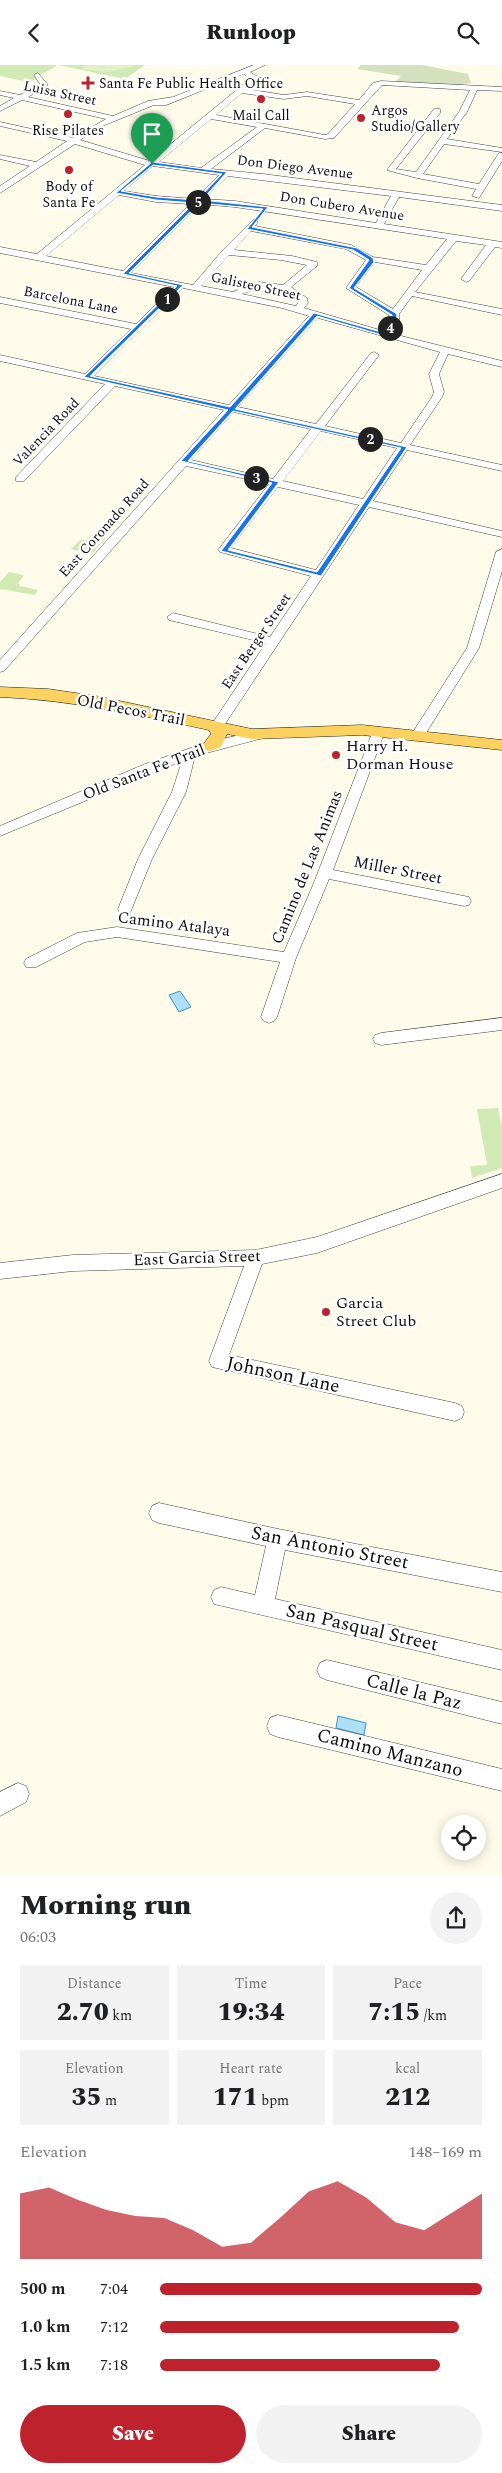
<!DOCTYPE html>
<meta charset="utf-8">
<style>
:root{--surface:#fff;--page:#f2f2f2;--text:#202124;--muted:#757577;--accent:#be222d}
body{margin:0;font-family:Spectral,serif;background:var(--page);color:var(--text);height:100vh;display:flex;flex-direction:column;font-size:19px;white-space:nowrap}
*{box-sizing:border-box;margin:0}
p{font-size:16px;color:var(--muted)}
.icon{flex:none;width:28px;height:28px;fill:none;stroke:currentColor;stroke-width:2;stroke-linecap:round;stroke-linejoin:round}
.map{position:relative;height:1810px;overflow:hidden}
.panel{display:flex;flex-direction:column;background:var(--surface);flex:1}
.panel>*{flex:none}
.buttons{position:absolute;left:441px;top:1750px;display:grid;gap:10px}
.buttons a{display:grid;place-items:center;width:45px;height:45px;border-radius:50%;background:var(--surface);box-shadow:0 2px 12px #0003;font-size:25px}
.pin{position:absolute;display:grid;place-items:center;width:42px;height:42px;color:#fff;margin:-51px -21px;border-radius:50% 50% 50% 0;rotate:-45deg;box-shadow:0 0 5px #0007}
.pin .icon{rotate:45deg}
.km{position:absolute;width:25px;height:25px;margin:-12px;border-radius:50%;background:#222;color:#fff;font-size:14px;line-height:25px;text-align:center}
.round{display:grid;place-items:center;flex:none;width:52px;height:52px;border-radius:26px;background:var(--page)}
.head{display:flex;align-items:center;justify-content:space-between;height:85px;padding:0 20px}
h1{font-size:28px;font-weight:800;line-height:38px}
.stats{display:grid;grid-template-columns:repeat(3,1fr);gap:8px;height:85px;padding:5px 20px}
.stats div{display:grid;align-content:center;border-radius:0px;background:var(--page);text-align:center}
.stats b{font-size:25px;font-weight:800}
.stats small{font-size:14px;font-weight:400}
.stats p{font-size:14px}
.chart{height:140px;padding:10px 20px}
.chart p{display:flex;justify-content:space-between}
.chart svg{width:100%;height:90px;margin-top:5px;fill:var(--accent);opacity:.7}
.cta{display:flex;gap:10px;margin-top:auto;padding:10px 20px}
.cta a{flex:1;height:58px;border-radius:30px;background:var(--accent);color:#fff;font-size:20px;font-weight:800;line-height:58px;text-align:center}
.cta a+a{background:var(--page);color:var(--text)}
ul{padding:0 20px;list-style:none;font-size:16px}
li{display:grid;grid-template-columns:80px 60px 1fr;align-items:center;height:38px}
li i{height:12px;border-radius:6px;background:var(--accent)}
header{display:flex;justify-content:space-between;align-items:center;height:65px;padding:0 20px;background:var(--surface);font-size:22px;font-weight:800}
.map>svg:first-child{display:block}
</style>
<header><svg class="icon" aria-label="back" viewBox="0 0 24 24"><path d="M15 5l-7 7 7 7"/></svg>Runloop<svg class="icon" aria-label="search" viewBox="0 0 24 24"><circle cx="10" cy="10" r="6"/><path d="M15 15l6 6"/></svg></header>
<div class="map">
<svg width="502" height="1811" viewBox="0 0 502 1811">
<rect width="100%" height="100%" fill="#fffbeb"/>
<path fill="#d1e9b4" d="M 0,0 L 145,0 L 125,14 L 58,0 L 37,12 L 38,14 L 28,17 L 0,11 Z
M 91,470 L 105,474 L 92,489 L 71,484 L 80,475 L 86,475 Z
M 9,507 L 24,510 L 18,518 L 20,521 L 38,525 L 35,530 L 0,524 L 0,517 Z
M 498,1043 L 502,1063 L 502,1103 L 472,1113 L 470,1101 L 487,1100 L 477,1044 Z"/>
<path fill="#d5e0bd" d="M 361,0 L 422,0 L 468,9 L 471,18 L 452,21 L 395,17 L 401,11 L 357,4 Z"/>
<path fill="#e3f0c6" d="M 85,0 L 138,0 L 108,7 L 82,4 Z"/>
<path fill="#afdef7" stroke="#3595cf" d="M 180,926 L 191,942 L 179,947 L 169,930 Z
M 338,1651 L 366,1658 L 364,1670 L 336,1663 Z"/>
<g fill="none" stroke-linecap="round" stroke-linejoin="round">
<g stroke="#3f3f3f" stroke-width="1">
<path id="minor" d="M 254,0 L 265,0 L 250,7 L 258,12 L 247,24 L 284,30 L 307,27 L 359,35 L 373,18 L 381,16 L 502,22 L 502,26 L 477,25 L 467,47 L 447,74 L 502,83 L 502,87 L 444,79 L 423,109 L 479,119 L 499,88 L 502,88 L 502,96 L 479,133 L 472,131 L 476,124 L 417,113 L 387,105 L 434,44 L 440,44 L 440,48 L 396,104 L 416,107 L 459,47 L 470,25 L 382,20 L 334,73 L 325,74 L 265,63 L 211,104 L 263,109 L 502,140 L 502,146 L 399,132 L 384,159 L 502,177 L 502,183 L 495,182 L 469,216 L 466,217 L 461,214 L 486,180 L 456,176 L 415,227 L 502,244 L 502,250 L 412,231 L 399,249 L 399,261 L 389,268 L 502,296 L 502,302 L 448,289 L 439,309 L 444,327 L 442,332 L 410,380 L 502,400 L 502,406 L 407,385 L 373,436 L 502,466 L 502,472 L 369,442 L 221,665 L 216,666 L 210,662 L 266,578 L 169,555 L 167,552 L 173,548 L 270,572 L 311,511 L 220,487 L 218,485 L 269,419 L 186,401 L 4,606 L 0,607 L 0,595 L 224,345 L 115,321 L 24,416 L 16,416 L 16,412 L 105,319 L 0,296 L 0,290 L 85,309 L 131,264 L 0,238 L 0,232 L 136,259 L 174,222 L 0,188 L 0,182 L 37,189 L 145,100 L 75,79 L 0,128 L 0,121 L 30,101 L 0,94 L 0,90 L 36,97 L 67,76 L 0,61 L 0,57 L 73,73 L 106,54 L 22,35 L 0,46 L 0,41 L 14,33 L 0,30 L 0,26 L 20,30 L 40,19 L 34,10 L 38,8 L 48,20 L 28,32 L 113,51 L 148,36 L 173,32 ZM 244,9 L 250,14 L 150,96 L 80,75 L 100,62 L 154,40 L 166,40 ZM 242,28 L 284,34 L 307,31 L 355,39 L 328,69 L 325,70 L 216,50 ZM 211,54 L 257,62 L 201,103 L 159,97 ZM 153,101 L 219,110 L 195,134 L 156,131 L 124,126 ZM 228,111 L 391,131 L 376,158 L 235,136 L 204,134 ZM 119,130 L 156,137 L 190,139 L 123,206 L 46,191 ZM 200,139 L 235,142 L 447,174 L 426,200 L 373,192 L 351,180 L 255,161 L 258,157 L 254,154 L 223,185 L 193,220 L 131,208 ZM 251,166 L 346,184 L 366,195 L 346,223 L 389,250 L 389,260 L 380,265 L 304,243 L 308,238 L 307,233 L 291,222 L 317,201 L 317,197 L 292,191 L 234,185 ZM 229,190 L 281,195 L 307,200 L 283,220 L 259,217 L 247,220 L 233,227 L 201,221 ZM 375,197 L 422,205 L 393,244 L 356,222 ZM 183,223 L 282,243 L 309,251 L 229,340 L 94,311 ZM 259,223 L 277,224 L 298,234 L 298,238 L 296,241 L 242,229 ZM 318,253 L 440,287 L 429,309 L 434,327 L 432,332 L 401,378 L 325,361 L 379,290 L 374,287 L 371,288 L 316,359 L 238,342 ZM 234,347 L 311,364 L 273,414 L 191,395 ZM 321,366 L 397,383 L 363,434 L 283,416 ZM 278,422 L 359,440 L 316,505 L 231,483 Z
M 502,484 L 502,506 L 479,583 L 423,673 L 413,673 L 411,670 L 467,583 L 496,487 Z
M 379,662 L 385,666 L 333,805 L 464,831 L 469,832 L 471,836 L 469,840 L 464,841 L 329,814 L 296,893 L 277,952 L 274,956 L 269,958 L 264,956 L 261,952 L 280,897 L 117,872 L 85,877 L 36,902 L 26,902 L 24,898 L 26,894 L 77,868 L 117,862 L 284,887 L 313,820 L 373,666 Z
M 262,665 L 269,669 L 267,672 L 195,691 L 186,727 L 152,794 L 130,848 L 120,848 L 118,844 L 138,794 L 172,727 L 182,696 L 0,771 L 0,761 L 145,699 L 205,678 Z
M 502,953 L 502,965 L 381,980 L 375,978 L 373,974 L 375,970 L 381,968 Z
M 502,1109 L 502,1123 L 317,1188 L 262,1199 L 229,1290 L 455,1338 L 462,1341 L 464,1347 L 462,1353 L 455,1356 L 212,1302 L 209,1296 L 244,1201 L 73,1206 L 0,1214 L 0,1198 L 73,1190 L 256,1185 L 317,1172 Z
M 159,1438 L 278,1464 L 502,1507 L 502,1527 L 285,1485 L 275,1534 L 502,1585 L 502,1605 L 214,1539 L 211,1532 L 214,1525 L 221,1522 L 255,1530 L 266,1481 L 159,1458 L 152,1455 L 149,1448 L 152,1441 Z
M 327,1595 L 502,1637 L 502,1659 L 327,1615 L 320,1612 L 317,1605 L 320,1598 Z
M 278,1650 L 502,1704 L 502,1726 L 278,1672 L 270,1669 L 267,1661 L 270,1653 Z
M 18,1718 L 26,1721 L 29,1729 L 26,1737 L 0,1751 L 0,1727 Z"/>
</g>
<g stroke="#1d1d1d" stroke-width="1">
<path id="major" d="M 0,622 L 48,624 L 96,631 L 252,664 L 362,660 L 502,675 L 502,685 L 362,670 L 252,674 L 227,669 L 221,682 L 210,686 L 204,685 L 202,681 L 211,669 L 209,665 C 139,650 72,635 0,632 Z"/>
</g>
<use href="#minor" fill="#fff" fill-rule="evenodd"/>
<use href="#major" fill="#fbd15f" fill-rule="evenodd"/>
</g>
<path fill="#1a73e8" stroke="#fff" fill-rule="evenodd" d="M 152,97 L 227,107 L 202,135 L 268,142 L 252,162 L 357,183 L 373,193 L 374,197 L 354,223 L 397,249 L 396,261 L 382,270 L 317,251 L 235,344 L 407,382 L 321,511 L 221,486 L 272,418 L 181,396 L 228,345 L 84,312 L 177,221 L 123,209 L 194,138 L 156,135 L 116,128 ZM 153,100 L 222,109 L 197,135 L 156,132 L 121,126 ZM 199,138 L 263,144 L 247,164 L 353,185 L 369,195 L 349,223 L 392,250 L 392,259 L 381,267 L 314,248 L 230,342 L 90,311 L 183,220 L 129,208 ZM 233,346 L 401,383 L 317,507 L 228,485 L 279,417 L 188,396 Z"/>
<g fill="#be222d" stroke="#fff" stroke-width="2">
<path d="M85.5 10.5h5v5h5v5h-5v5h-5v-5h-5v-5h5z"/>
<circle cx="261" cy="34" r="5"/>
<circle cx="68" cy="49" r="5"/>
<circle cx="361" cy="53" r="5"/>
<circle cx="69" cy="105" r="5"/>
<circle cx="336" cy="690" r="5"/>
<circle cx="326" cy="1247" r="5"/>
</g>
<g text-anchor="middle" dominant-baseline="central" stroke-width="5" stroke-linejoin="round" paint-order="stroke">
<g font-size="14" fill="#0c0c0c" stroke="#fff">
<text x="99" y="18" text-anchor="start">Santa Fe Public Health Office</text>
<text x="371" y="45" text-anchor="start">Argos<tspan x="371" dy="16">Studio/Gallery</tspan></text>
<text x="261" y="50">Mail Call</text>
<text x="68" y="65">Rise Pilates</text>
<text x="69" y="121">Body of<tspan x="69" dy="16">Santa Fe</tspan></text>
</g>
<g font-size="14" fill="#0c0c0c" stroke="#fff">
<text transform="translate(60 28) rotate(12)">Luisa Street</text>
<text transform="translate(295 102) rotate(7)">Don Diego Avenue</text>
<text transform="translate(342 141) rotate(9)">Don Cubero Avenue</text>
<text transform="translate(256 221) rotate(12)">Galisteo Street</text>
<text transform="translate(71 235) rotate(11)">Barcelona Lane</text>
<text transform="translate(46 367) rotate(-46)">Valencia Road</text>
<text transform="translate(104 463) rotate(-48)">East Coronado Road</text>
<text transform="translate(256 576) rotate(-56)">East Berger Street</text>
</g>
<g font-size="16" fill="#0c0c0c" stroke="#fff">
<text transform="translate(131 645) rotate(11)">Old Pecos Trail</text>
<text transform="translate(144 707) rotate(-21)">Old Santa Fe Trail</text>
<text transform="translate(307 802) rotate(-68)">Camino de Las Animas</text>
<text transform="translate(398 805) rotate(11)">Miller Street</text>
<text transform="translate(174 859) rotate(7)">Camino Atalaya</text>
<text transform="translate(197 1193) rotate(-2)">East Garcia Street</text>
</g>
<g font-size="16" fill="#0c0c0c" stroke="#fff" text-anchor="start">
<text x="346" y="681">Harry H.<tspan x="346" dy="18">Dorman House</tspan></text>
<text x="336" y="1238">Garcia<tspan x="336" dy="18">Street Club</tspan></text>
</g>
<g font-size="19" fill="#0c0c0c" stroke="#fff">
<text transform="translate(283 1310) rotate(12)">Johnson Lane</text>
<text transform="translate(330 1483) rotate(11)">San Antonio Street</text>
<text transform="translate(362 1563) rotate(13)">San Pasqual Street</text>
<text transform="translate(414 1627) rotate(14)">Calle la Paz</text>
<text transform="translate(390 1688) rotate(14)">Camino Manzano</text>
</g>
</g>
</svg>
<div class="buttons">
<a><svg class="icon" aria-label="locate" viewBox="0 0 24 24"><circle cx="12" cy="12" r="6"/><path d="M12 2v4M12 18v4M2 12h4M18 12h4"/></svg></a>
</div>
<div class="pin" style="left:152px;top:99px;background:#1e9e55"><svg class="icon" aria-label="arrive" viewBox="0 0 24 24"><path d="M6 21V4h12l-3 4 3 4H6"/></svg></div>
<b class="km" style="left:167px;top:234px">1</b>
<b class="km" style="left:370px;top:374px">2</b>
<b class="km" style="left:256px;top:413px">3</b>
<b class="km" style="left:390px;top:263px">4</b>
<b class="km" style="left:198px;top:137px">5</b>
</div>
<section class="panel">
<div class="head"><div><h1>Morning run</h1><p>06:03</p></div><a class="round"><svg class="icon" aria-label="share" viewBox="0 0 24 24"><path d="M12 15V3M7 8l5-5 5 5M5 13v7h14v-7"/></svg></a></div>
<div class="stats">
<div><p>Distance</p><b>2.70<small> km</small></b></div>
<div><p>Time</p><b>19:34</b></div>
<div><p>Pace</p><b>7:15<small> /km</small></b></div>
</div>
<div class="stats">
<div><p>Elevation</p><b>35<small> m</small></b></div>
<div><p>Heart rate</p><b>171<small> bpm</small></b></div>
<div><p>kcal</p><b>212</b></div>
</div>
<div class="chart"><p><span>Elevation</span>148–169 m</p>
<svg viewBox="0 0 160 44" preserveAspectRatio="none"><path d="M0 44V12L10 9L20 15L30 20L40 23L50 24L60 30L70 38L80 36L90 24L100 11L110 6L120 14L130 26L140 30L150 21L160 12V44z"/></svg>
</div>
<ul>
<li><b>500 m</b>7:04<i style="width:100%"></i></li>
<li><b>1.0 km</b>7:12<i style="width:93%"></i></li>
<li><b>1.5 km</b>7:18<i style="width:87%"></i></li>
</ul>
<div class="cta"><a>Save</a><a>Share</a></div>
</section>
